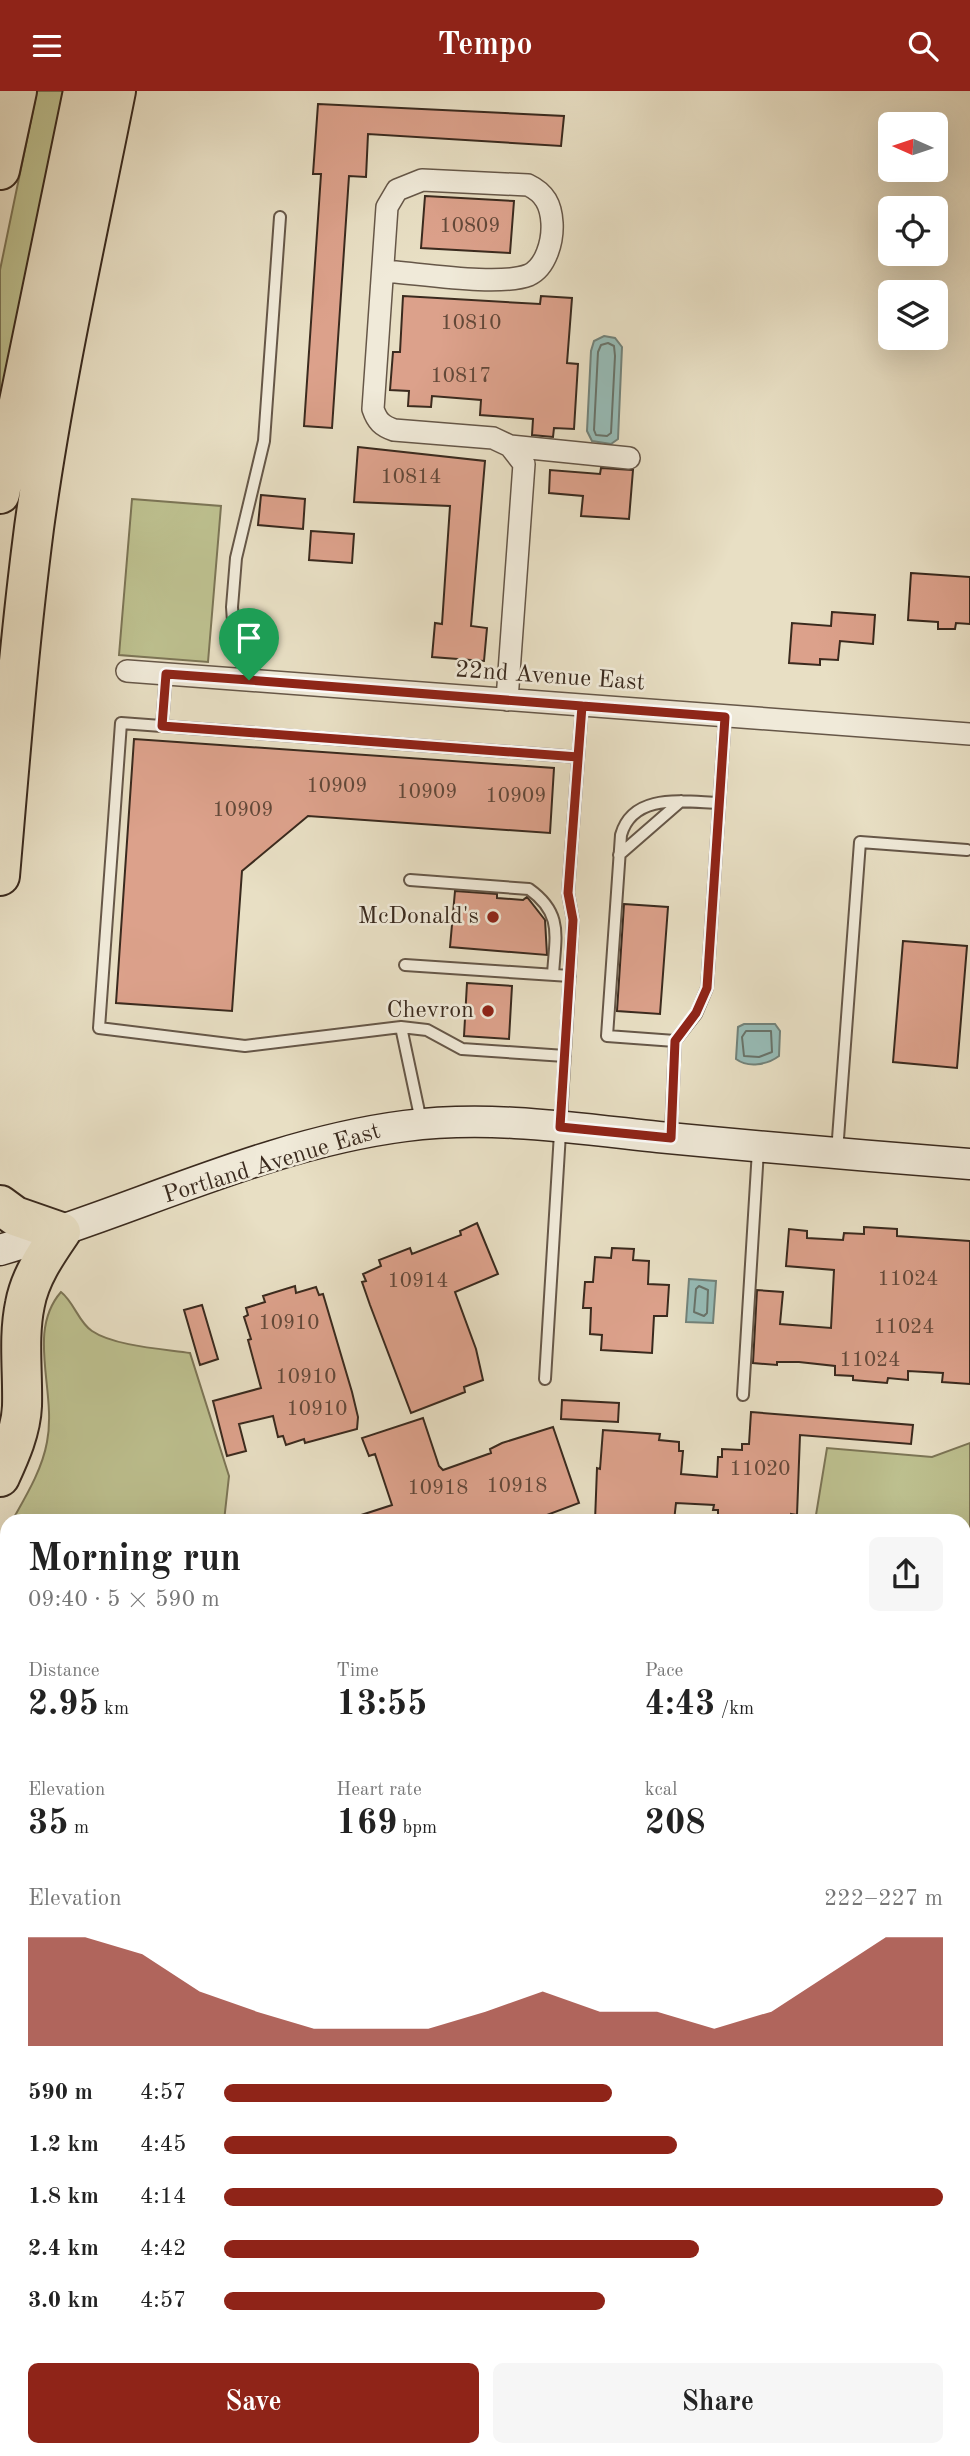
<!DOCTYPE html>
<meta charset="utf-8">
<style>
:root{--surface:#fff;--page:#f6f6f6;--text:#222;--muted:#767676;--accent:#8f2418}
body{margin:0;font-family:"Old Standard TT",serif;background:var(--page);color:var(--text);height:100vh;display:flex;flex-direction:column;font-size:26px;white-space:nowrap}
*{box-sizing:border-box;margin:0}
p{font-size:23px;color:var(--muted)}
.icon{flex:none;width:38px;height:38px;fill:none;stroke:currentColor;stroke-width:2;stroke-linecap:round;stroke-linejoin:round}
.map{position:relative;flex:1;overflow:hidden}
.drawer{position:absolute;left:0px;top:1423px;width:971px;height:943px;display:flex;flex-direction:column;background:var(--surface);border-radius:21px 21px 0 0;box-shadow:0 7px 28px #0002}
.drawer>*{flex:none}
.needle{width:46px;rotate:273deg}
.fabs{position:absolute;left:878px;top:21px;display:grid;gap:14px}
.fabs a{display:grid;place-items:center;width:70px;height:70px;border-radius:10px;background:var(--surface);box-shadow:0 7px 28px #0002;font-size:35px}
.pin{position:absolute;display:grid;place-items:center;width:60px;height:60px;color:#fff;margin:-72px -30px;border-radius:50% 50% 50% 0;rotate:-45deg;box-shadow:0 0 7px #0007}
.pin .icon{rotate:45deg}
.round{display:grid;place-items:center;flex:none;width:74px;height:74px;border-radius:10px;background:var(--page)}
.overview{display:flex;align-items:center;justify-content:space-between;height:119px;padding:0 28px}
h1{font-size:38px;font-weight:700;line-height:52px}
.stats{display:grid;grid-template-columns:repeat(3,1fr);gap:10px;height:119px;padding:7px 28px}
.stats div{display:grid;align-content:center}
.stats b{font-size:35px;font-weight:700}
.stats small{font-size:19px;font-weight:400}
.stats p{font-size:19px}
.chart{height:196px;padding:14px 28px}
.chart p{display:flex;justify-content:space-between}
.chart svg{width:100%;height:126px;margin-top:7px;fill:var(--accent);opacity:.7}
.button{display:flex;gap:14px;margin-top:auto;padding:14px 28px}
.button a{flex:1;height:80px;border-radius:10px;background:var(--accent);color:#fff;font-size:28px;font-weight:700;line-height:80px;text-align:center}
.button a+a{background:var(--page);color:var(--text)}
ul{padding:0 28px;list-style:none;font-size:23px}
li{display:grid;grid-template-columns:112px 84px 1fr;align-items:center;height:52px}
li i{height:18px;border-radius:9px;background:var(--accent)}
header{display:flex;justify-content:space-between;align-items:center;height:91px;padding:0 28px;background:var(--accent);color:#fff;font-size:32px;font-weight:700}
.map>svg:first-child{display:block}
</style>
<header><svg class="icon" aria-label="menu" viewBox="0 0 24 24"><path d="M4 6h16M4 12h16M4 18h16"/></svg>Tempo<svg class="icon" aria-label="search" viewBox="0 0 24 24"><circle cx="10" cy="10" r="6"/><path d="M15 15l6 6"/></svg></header>
<div class="map">
<svg width="970" height="2365" viewBox="0 0 970 2365">
<rect width="100%" height="100%" fill="#e8dfc4"/>
<filter id="stains"><feTurbulence type="fractalNoise" baseFrequency=".00286" numOctaves="4"/><feColorMatrix values="0 0 0 0 .2 0 0 0 0 .09 0 0 0 0 .02 0 0 0 .5 -.17"/></filter>
<radialGradient id="worn" r=".72"><stop offset=".6" stop-color="#630" stop-opacity="0"/><stop offset="1" stop-color="#630" stop-opacity=".3"/></radialGradient>
<path fill="#bdc08f" stroke="#7c7556" stroke-width="2" d="M 37,0 L 65,0 L 0,310 L 0,179 Z
M 132,408 L 221,415 L 208,571 L 119,564 Z
M 61,1201 C 74,1211 79,1232 92,1240 C 114,1255 163,1258 190,1262 L 229,1385 L 224,1430 L 12,1430 C 26,1405 42,1379 47,1351 C 57,1300 26,1241 61,1201 Z
M 970,1352 L 970,1528 L 964,1530 L 964,1430 L 815,1430 L 827,1357 L 932,1366 Z
M 7,1439 L 7,1525 L 0,1537 L 0,1452 Z
M 7,1762 L 7,1859 L 0,1862 L 0,1763 Z
M 7,1906 L 7,1953 L 0,1952 L 0,1909 Z"/>
<path fill="#97bcb7" stroke="#72827a" stroke-width="2" d="M 604,245 L 615,247 L 622,256 L 618,348 L 611,353 L 592,350 L 587,340 L 591,260 L 594,250 Z
M 744,933 L 775,933 L 780,940 L 779,965 C 767,974 748,977 736,968 L 738,936 Z
M 689,1188 L 716,1190 L 713,1232 L 686,1231 Z
M 7,1578 L 7,1623 L 0,1626 L 0,1584 Z
M 7,1657 L 7,1747 L 0,1748 L 0,1659 Z"/>
<g fill="none" stroke-linecap="round" stroke-linejoin="round">
<path stroke="#68736a" stroke-width="2" d="M 608,252 L 614,255 L 615,265 L 611,342 L 607,345 L 596,344 L 594,339 L 598,261 L 601,254 Z
M 746,940 L 771,940 L 772,961 L 759,966 L 744,965 L 742,946 Z
M 699,1195 L 708,1199 L 707,1222 L 704,1225 L 694,1221 L 696,1198 Z"/>
</g>
<path fill="#dca18b" stroke="#3a2a1e" stroke-width="2" d="M 318,13 L 564,25 L 561,55 L 368,43 L 366,86 L 349,85 L 332,337 L 304,335 L 321,83 L 313,83 Z
M 425,105 L 514,110 L 510,162 L 421,157 Z
M 403,205 L 540,213 L 541,205 L 572,207 L 567,272 L 578,273 L 574,338 L 554,337 L 553,346 L 532,344 L 533,328 L 480,324 L 481,309 L 432,305 L 431,316 L 408,315 L 409,300 L 390,299 L 393,261 L 400,261 Z
M 358,356 L 485,370 L 471,535 L 487,537 L 484,570 L 432,566 L 435,532 L 442,533 L 450,415 L 354,411 Z
M 601,377 L 633,379 L 629,428 L 581,425 L 583,405 L 549,402 L 550,379 L 600,383 Z
M 261,404 L 305,408 L 303,438 L 258,434 Z
M 311,440 L 354,443 L 352,472 L 309,469 Z
M 911,482 L 970,486 L 970,533 L 956,532 L 955,538 L 938,538 L 938,531 L 908,529 Z
M 832,521 L 875,524 L 873,553 L 840,550 L 838,569 L 820,568 L 820,574 L 789,572 L 792,532 L 831,535 Z
M 134,648 L 554,677 L 550,742 L 308,725 L 242,780 L 232,920 L 116,912 Z
M 455,800 L 497,803 L 497,807 L 523,809 L 527,806 L 545,829 L 547,864 L 450,856 Z
M 624,813 L 668,816 L 660,923 L 617,920 Z
M 903,850 L 967,855 L 957,977 L 893,971 Z
M 467,892 L 512,895 L 509,948 L 464,945 Z
M 477,1132 L 498,1183 L 455,1201 L 476,1258 L 483,1289 L 464,1296 L 465,1301 L 411,1322 L 370,1214 L 362,1191 L 366,1190 L 363,1183 L 381,1175 L 379,1169 L 410,1157 L 412,1163 L 461,1144 L 460,1140 Z
M 864,1136 L 897,1138 L 897,1145 L 970,1150 L 970,1293 L 942,1291 L 943,1282 L 908,1280 L 908,1289 L 888,1287 L 887,1292 L 853,1289 L 853,1285 L 835,1284 L 835,1275 L 799,1271 L 777,1271 L 777,1274 L 753,1272 L 757,1199 L 783,1201 L 780,1233 L 831,1237 L 834,1179 L 786,1175 L 789,1138 L 807,1140 L 807,1147 L 843,1149 L 844,1142 L 864,1143 Z
M 612,1157 L 634,1158 L 633,1169 L 649,1170 L 648,1193 L 669,1194 L 667,1225 L 654,1225 L 652,1262 L 601,1259 L 602,1244 L 590,1243 L 591,1217 L 583,1217 L 585,1191 L 593,1191 L 595,1166 L 611,1167 Z
M 295,1195 L 296,1202 L 316,1196 L 319,1204 L 323,1203 L 352,1301 L 358,1326 L 357,1338 L 305,1352 L 304,1348 L 286,1354 L 283,1345 L 278,1346 L 273,1325 L 239,1333 L 246,1360 L 227,1365 L 213,1310 L 261,1297 L 248,1249 L 251,1248 L 244,1226 L 248,1224 L 246,1217 L 265,1211 L 263,1205 Z
M 202,1214 L 218,1268 L 200,1274 L 184,1219 Z
M 562,1309 L 619,1312 L 618,1331 L 561,1328 Z
M 751,1321 L 913,1334 L 911,1353 L 800,1344 L 797,1424 L 791,1423 L 791,1430 L 718,1430 L 718,1419 L 713,1419 L 714,1414 L 676,1412 L 674,1430 L 595,1430 L 597,1377 L 600,1378 L 603,1339 L 660,1343 L 659,1349 L 679,1351 L 679,1360 L 683,1360 L 681,1383 L 717,1386 L 718,1366 L 722,1366 L 722,1358 L 742,1359 L 742,1353 L 749,1353 Z
M 423,1327 L 439,1375 L 443,1379 L 491,1362 L 490,1358 L 502,1352 L 553,1336 L 579,1412 L 531,1430 L 356,1430 L 355,1426 L 392,1414 L 375,1363 L 369,1365 L 362,1347 Z"/>
<g fill="none" stroke-linecap="round" stroke-linejoin="round">
<g stroke="#665748" stroke-width="14">
<path id="service" d="M 249,589 L 234,545 L 232,516 L 236,467 L 264,350 L 280,126
M 162,635 L 166,583
M 619,764 L 681,710
M 410,789 L 529,798 C 564,823 555,846 553,884
M 405,874 L 570,885
M 401,936 L 421,1030
M 675,950 L 607,945 L 621,744 C 633,701 685,711 719,712
M 565,965 L 462,958 L 427,939 L 401,936 L 245,955 L 99,937 L 121,632 L 578,666
M 671,1044 L 675,950 L 696,923 L 707,897 L 725,626
M 837,1061 L 860,751 L 967,759
M 545,1288 L 573,829 L 568,802 L 582,615
M 743,1304 L 758,1059
M 964,1632 L 970,1630
M 964,1820 L 970,1821
M 964,2217 L 970,2169
M 8,2359 L 75,2365
M 944,2360 L 970,2363
M 92,2365 L 92,2359"/>
</g>
<g stroke="#665748" stroke-width="24">
<path id="minor" d="M 383,180 C 417,182 499,196 529,184 C 546,176 553,150 552,132 C 551,114 545,102 528,94 L 422,89 L 397,99 L 387,116 L 373,318 C 377,330 382,335 394,339 L 493,347 L 510,355 L 629,367
M 127,580 L 970,643
M 507,609 L 524,373 L 510,355
M 0,1975 L 7,1975
M 964,2045 L 970,2046"/>
</g>
<g stroke="#3a2a1e" stroke-width="33">
<path id="secondary" d="M 0,1159 C 134,1120 265,1053 405,1035 C 489,1024 575,1037 658,1046 C 762,1056 866,1065 970,1073"/>
</g>
<g stroke="#3a2a1e" stroke-width="42">
<path id="motorway" d="M 0,79 L 17,0
M 0,403 L 83,0
M 0,785 C 10,669 19,553 34,437 C 54,291 87,145 116,0
M 0,1114 L 15,1125 L 61,1141 C 46,1163 30,1186 25,1213 C 18,1246 23,1281 22,1315 C 21,1340 10,1364 0,1386"/>
</g>
<use href="#service" stroke="#f0ead9" stroke-width="10"/>
<use href="#minor" stroke="#f0ead9" stroke-width="21"/>
<use href="#secondary" stroke="#f0ead9" stroke-width="30"/>
<use href="#motorway" stroke="#e8dfc4" stroke-width="38"/>
<path stroke="#3a2a1e" stroke-width="5" stroke-dasharray="12 12" stroke-linecap="butt" d="M 964,1560 L 970,1559
M 0,1880 L 7,1877"/>
</g>
<g fill="none" stroke-linecap="round" stroke-linejoin="round">
<g stroke="#fff" stroke-width="14">
<path id="route" d="M 249,589 L 582,615 L 568,802 L 573,829 L 560,1036 L 671,1047 L 675,950 L 696,922 L 707,897 L 725,626 L 582,615 L 578,666 L 162,635 L 166,583 L 249,589"/>
</g>
<use href="#route" stroke="#8f2418" stroke-width="9"/>
</g>
<g fill="#8f2418" stroke="#f0ead9" stroke-width="2.5">
<circle cx="493" cy="826" r="7"/>
<circle cx="488" cy="920" r="7"/>
</g>
<g text-anchor="middle" dominant-baseline="central" stroke-width="5" stroke-linejoin="round" paint-order="stroke">
<g font-size="21" fill="#624839">
<text x="470" y="135">10809</text>
<text x="471" y="232">10810</text>
<text x="461" y="285">10817</text>
<text x="411" y="386">10814</text>
<text x="337" y="695">10909</text>
<text x="427" y="701">10909</text>
<text x="516" y="705">10909</text>
<text x="243" y="719">10909</text>
<text x="908" y="1188">11024</text>
<text x="418" y="1190">10914</text>
<text x="289" y="1232">10910</text>
<text x="904" y="1236">11024</text>
<text x="870" y="1269">11024</text>
<text x="306" y="1286">10910</text>
<text x="317" y="1318">10910</text>
<text x="760" y="1378">11020</text>
<text x="517" y="1395">10918</text>
<text x="438" y="1397">10918</text>
</g>
<g font-size="24" fill="#3a2a1e" stroke="#f0ead9">
<text transform="translate(550 586) rotate(4)">22nd Avenue East</text>
<text transform="translate(272 1073) rotate(-17)">Portland Avenue East</text>
</g>
<g font-size="24" fill="#3a2a1e" stroke="#f0ead9" text-anchor="end">
<text x="479" y="826">McDonald's</text>
<text x="474" y="920">Chevron</text>
</g>
</g>
<rect width="100%" height="100%" filter="url(#stains)"/>
<rect width="100%" height="100%" fill="url(#worn)"/>
</svg>
<div class="fabs">
<a><svg class="needle" viewBox="-14 -14 28 28"><path d="M0-13l5 13h-10z" fill="#e53935"/><path d="M0 13l5-13h-10z" fill="#767676"/></svg></a>
<a><svg class="icon" aria-label="locate" viewBox="0 0 24 24"><circle cx="12" cy="12" r="6"/><path d="M12 2v4M12 18v4M2 12h4M18 12h4"/></svg></a>
<a><svg class="icon" aria-label="layers" viewBox="0 0 24 24"><path d="M12 4l9 5-9 5-9-5zM3 14l9 5 9-5"/></svg></a>
</div>
<div class="pin" style="left:249px;top:589px;background:#1e9e55"><svg class="icon" aria-label="arrive" viewBox="0 0 24 24"><path d="M6 21V4h12l-3 4 3 4H6"/></svg></div>
<section class="drawer">
<div class="overview"><div><h1>Morning run</h1><p>09:40 · 5 × 590 m</p></div><a class="round"><svg class="icon" aria-label="share" viewBox="0 0 24 24"><path d="M12 15V3M7 8l5-5 5 5M5 13v7h14v-7"/></svg></a></div>
<div class="stats">
<div><p>Distance</p><b>2.95<small> km</small></b></div>
<div><p>Time</p><b>13:55</b></div>
<div><p>Pace</p><b>4:43<small> /km</small></b></div>
</div>
<div class="stats">
<div><p>Elevation</p><b>35<small> m</small></b></div>
<div><p>Heart rate</p><b>169<small> bpm</small></b></div>
<div><p>kcal</p><b>208</b></div>
</div>
<div class="chart"><p><span>Elevation</span>222–227 m</p>
<svg viewBox="0 0 160 44" preserveAspectRatio="none"><path d="M0 44V6L10 6L20 12L30 25L40 32L50 38L60 38L70 38L80 32L90 25L100 32L110 32L120 38L130 32L140 19L150 6L160 6V44z"/></svg>
</div>
<ul>
<li><b>590 m</b>4:57<i style="width:54%"></i></li>
<li><b>1.2 km</b>4:45<i style="width:63%"></i></li>
<li><b>1.8 km</b>4:14<i style="width:100%"></i></li>
<li><b>2.4 km</b>4:42<i style="width:66%"></i></li>
<li><b>3.0 km</b>4:57<i style="width:53%"></i></li>
</ul>
<div class="button"><a>Save</a><a>Share</a></div>
</section>
</div>
